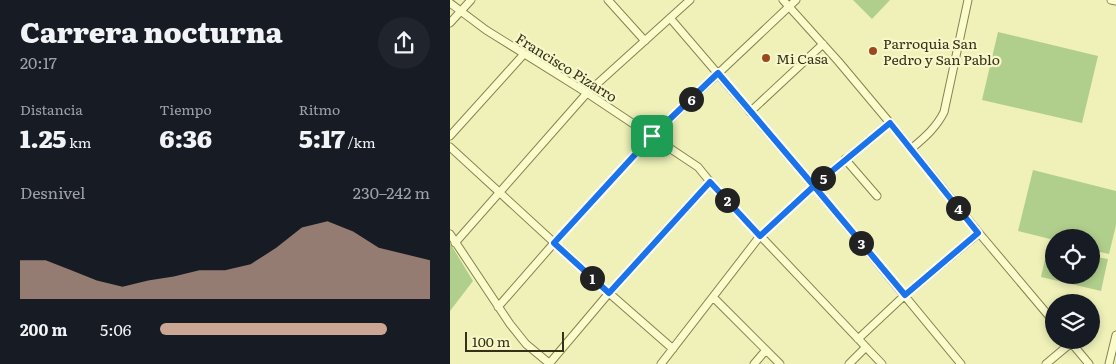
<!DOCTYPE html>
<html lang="es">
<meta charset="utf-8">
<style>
:root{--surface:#171b24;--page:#20242c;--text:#f1f3f6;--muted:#9ea1a6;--accent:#cba695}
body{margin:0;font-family:Literata,serif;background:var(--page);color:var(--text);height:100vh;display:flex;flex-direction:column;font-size:19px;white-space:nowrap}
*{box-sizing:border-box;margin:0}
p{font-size:16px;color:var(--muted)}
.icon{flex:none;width:28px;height:28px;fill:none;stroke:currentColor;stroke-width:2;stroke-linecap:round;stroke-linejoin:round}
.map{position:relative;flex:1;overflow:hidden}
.sheet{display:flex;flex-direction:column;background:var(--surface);width:450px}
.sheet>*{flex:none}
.tools{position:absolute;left:595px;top:229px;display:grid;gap:10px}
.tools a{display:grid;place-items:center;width:55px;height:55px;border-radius:50%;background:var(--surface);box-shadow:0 2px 8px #0003;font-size:25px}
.scale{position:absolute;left:15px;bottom:12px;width:99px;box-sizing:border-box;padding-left:5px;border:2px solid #363019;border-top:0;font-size:14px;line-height:18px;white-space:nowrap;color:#363019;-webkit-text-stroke:4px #f6f8c9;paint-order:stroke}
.pin{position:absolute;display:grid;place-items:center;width:42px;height:42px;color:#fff;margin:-21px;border-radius:10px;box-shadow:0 2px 8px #0006}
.km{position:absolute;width:25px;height:25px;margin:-12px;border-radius:50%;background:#222;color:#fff;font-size:14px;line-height:25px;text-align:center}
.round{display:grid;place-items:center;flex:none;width:52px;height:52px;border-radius:26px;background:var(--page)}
.overview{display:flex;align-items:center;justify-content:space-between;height:85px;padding:0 20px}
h1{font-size:28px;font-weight:800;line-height:38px}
.figures{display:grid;grid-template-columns:repeat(3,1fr);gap:8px;height:85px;padding:5px 20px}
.figures div{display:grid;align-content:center}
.figures b{font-size:25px;font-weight:800}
.figures small{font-size:14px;font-weight:400}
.figures p{font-size:14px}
.chart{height:140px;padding:10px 20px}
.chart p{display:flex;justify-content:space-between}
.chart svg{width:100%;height:90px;margin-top:5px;fill:var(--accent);opacity:.7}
ul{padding:0 20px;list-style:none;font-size:16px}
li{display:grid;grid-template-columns:80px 60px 1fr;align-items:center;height:38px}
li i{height:12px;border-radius:6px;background:var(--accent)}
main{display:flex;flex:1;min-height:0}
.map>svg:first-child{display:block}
</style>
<main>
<section class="sheet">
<div class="overview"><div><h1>Carrera nocturna</h1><p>20:17</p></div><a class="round"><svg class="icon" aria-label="share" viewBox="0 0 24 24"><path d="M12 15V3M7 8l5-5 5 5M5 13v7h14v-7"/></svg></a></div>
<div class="figures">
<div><p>Distancia</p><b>1.25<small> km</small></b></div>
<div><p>Tiempo</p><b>6:36</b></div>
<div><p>Ritmo</p><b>5:17<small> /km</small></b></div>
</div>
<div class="chart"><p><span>Desnivel</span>230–242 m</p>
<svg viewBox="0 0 160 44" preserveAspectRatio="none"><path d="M0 44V25L10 25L20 30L30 35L40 38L50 35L60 33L70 30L80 30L90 27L100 19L110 9L120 6L130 11L140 19L150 22L160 25V44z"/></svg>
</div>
<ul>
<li><b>200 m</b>5:06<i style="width:84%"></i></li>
</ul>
</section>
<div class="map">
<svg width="666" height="364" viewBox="0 0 666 364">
<rect width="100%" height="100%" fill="#eff1b8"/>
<path fill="#b1cf8c" d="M 403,0 L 440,0 L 422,19 Z
M 548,32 L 648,56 L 632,123 L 532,100 Z
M 583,170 L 666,191 L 666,225 L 659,254 L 641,250 L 641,238 L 604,238 L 604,240 L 568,231 Z
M 0,243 L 23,281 L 0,311 Z
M 598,246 L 604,247 L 604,275 L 641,275 L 641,256 L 658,259 L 651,291 L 591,277 Z"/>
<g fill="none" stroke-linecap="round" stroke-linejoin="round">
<g stroke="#888152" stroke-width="9">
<path id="minor" d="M 158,0 L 195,41
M 333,0 L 388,61 L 440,123 L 529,233 L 604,322
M 661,0 L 666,1
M 0,3 L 36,30 L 137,93 L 248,167 L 266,189 L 432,364
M 220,18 L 364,186 L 511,364
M 0,23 L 21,0
M 300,112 L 373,44
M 0,136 L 74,54
M 0,147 L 159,293 L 223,349
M 461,149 C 474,138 486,128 494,112 L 518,0
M 395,159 L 427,196
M 0,234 L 60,324 L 76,344 L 100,364
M 5,243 L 137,93 L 240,0
M 263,297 L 330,364
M 48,307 L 104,243 L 202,136 L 346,0
M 408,339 L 455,295 L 529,233
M 619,340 L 639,364
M 99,364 L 159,293 L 260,182
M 211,364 L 310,236 L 364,186 L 440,123
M 304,364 L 316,350
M 399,364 L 416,347
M 596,364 L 621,343
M 659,364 L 666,335"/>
</g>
<use href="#minor" stroke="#fafccc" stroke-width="7"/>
</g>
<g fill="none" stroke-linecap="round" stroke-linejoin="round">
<g stroke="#fff" stroke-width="10">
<path id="route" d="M 202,136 L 104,243 L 159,293 L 260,182 L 310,236 L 364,186 L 455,295 L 528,233 L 440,123 L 364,186 L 268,73 L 202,136"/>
</g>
<use href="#route" stroke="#1a73e8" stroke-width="6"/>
</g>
<g fill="#9c471e" stroke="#f6f8c9" stroke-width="2">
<circle cx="423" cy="51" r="5"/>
<circle cx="316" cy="58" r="5"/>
</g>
<g text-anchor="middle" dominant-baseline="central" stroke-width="4.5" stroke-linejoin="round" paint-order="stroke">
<g font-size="14" fill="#363019" stroke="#f6f8c9" text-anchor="start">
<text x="433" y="43">Parroquia San<tspan x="433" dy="16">Pedro y San Pablo</tspan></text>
<text x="326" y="58">Mi Casa</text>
</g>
<g font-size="14" fill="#363019" stroke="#f6f8c9">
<text transform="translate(117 67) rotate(32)">Francisco Pizarro</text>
</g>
</g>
</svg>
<div class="tools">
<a><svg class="icon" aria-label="locate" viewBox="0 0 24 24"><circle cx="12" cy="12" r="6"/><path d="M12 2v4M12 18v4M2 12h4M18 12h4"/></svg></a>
<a><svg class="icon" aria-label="layers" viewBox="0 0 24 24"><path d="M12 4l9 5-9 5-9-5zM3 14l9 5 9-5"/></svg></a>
</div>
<div class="scale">100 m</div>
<div class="pin" style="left:202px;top:136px;background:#1e9e55"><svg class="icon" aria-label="arrive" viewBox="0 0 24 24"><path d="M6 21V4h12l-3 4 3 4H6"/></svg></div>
<b class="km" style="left:142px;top:278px">1</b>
<b class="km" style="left:277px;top:200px">2</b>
<b class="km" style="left:411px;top:243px">3</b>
<b class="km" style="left:508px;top:208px">4</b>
<b class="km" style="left:373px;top:178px">5</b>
<b class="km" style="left:241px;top:99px">6</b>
</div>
</main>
